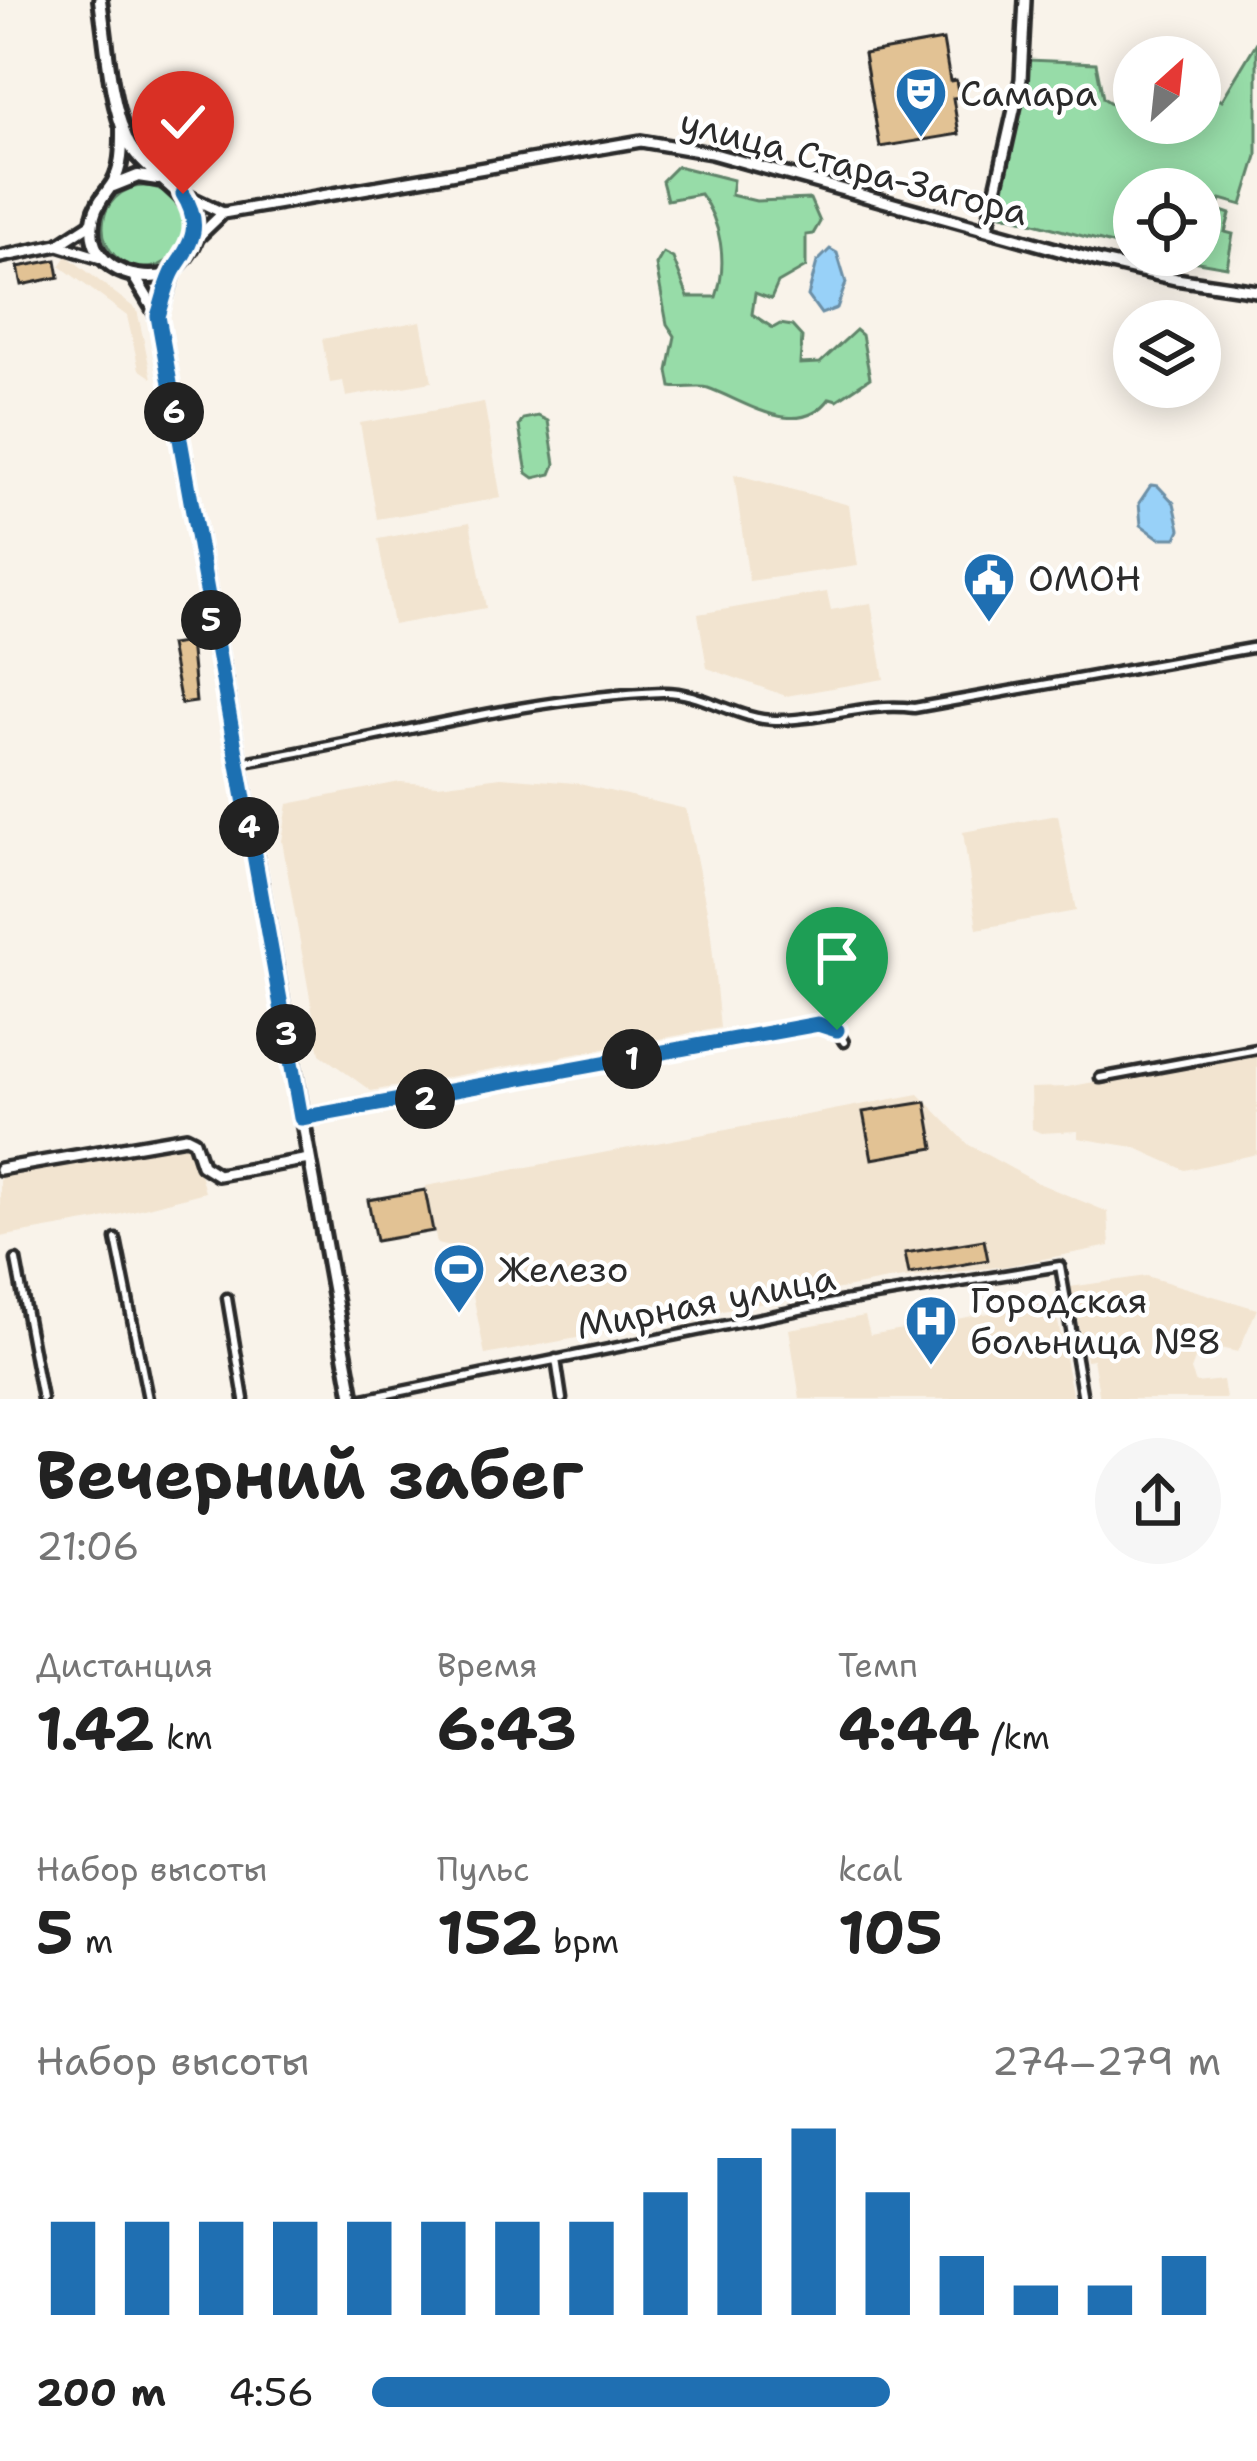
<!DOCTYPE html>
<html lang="ru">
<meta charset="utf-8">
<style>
:root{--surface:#fff;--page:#f6f6f6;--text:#222;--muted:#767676;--accent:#1f6fb2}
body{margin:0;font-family:"Shantell Sans",sans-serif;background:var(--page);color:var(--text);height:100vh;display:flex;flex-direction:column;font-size:45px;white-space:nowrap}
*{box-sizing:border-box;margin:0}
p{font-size:39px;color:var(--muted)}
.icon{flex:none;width:66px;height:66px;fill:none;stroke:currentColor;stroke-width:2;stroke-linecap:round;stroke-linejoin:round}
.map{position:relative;height:1399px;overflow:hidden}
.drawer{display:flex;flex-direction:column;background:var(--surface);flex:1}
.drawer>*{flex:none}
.needle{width:78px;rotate:27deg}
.tools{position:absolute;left:1113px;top:36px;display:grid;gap:24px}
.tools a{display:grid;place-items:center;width:108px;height:108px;border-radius:50%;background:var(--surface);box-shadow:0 6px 30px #0003;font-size:60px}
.pin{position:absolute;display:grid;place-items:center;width:102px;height:102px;color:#fff;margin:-123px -51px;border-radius:50% 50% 50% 0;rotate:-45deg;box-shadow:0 0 12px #0007}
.pin .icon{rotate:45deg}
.km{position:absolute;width:60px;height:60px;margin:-30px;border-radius:50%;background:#222;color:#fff;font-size:33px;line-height:60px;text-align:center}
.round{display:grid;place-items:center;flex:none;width:126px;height:126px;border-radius:63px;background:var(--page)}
.head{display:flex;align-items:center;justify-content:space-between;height:204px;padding:0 36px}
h1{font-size:66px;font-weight:700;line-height:90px}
.metrics{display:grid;grid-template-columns:repeat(3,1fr);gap:18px;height:204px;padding:12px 36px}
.metrics div{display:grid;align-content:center}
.metrics b{font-size:60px;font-weight:700}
.metrics small{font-size:33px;font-weight:400}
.metrics p{font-size:33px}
.chart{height:336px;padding:24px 36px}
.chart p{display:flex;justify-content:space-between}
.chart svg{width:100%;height:216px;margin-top:12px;stroke:var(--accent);stroke-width:6}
ul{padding:0 36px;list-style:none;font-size:39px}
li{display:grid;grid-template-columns:192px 144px 1fr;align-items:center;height:90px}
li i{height:30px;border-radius:15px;background:var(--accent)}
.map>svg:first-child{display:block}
</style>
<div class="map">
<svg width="1257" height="1399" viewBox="0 0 1257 1399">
<rect width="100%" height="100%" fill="#f9f3ea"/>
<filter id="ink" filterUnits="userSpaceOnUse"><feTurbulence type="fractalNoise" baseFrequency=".00833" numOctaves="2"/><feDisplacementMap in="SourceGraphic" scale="24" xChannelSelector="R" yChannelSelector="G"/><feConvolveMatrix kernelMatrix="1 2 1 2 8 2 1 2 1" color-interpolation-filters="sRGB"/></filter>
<g filter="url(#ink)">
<path fill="#f2e4d0" d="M 67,256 L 137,310 L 152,378 L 139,369 L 127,316 L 60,266 Z
M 421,321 L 432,382 L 346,397 L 343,381 L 330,383 L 322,339 Z
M 484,402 L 501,498 L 377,519 L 360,423 Z
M 734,474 L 849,505 L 858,566 L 749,581 Z
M 470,522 L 486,608 L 393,625 L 378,539 Z
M 827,592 L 831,610 L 871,603 L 884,679 L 786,696 L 707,668 L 698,614 Z
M 501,777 L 575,783 L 686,809 L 710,925 L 720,1028 L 371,1091 L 320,1054 L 282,841 L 288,804 L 400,782 L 438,785 Z
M 1058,815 L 1076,911 L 977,929 L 963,832 Z
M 1257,1052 L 1257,1154 L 1185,1170 L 1134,1147 L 1078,1138 L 1078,1131 L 1041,1133 L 1032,1129 L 1031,1088 L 1067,1087 Z
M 919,1094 L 969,1145 L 1038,1183 L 1108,1212 L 1110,1246 L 1007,1266 L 888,1280 L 485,1355 L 464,1250 L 437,1244 L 426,1186 Z
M 186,1140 L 192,1144 L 205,1192 L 98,1220 L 0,1237 L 0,1175 Z
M 1146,1276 L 1257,1309 L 1238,1352 L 1201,1344 L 1191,1370 L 1196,1383 L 1223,1380 L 1226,1399 L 1100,1399 L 1093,1359 L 1086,1360 L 1070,1287 Z
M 1054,1301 L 1073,1399 L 800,1399 L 789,1329 L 865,1316 L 870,1335 Z"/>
<path fill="#97dca8" stroke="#61846a" stroke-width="3" d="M 1257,42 L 1257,156 L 1242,205 L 1221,199 L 1218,210 L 1230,214 L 1225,232 L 1233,234 L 1227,267 L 1157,255 L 1200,255 L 1200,189 L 1134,189 L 1134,250 L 998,213 L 1028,60 L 1096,63 L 1103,98 L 1134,118 L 1134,123 L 1154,130 L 1167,123 L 1200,123 L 1200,104 L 1214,95 L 1222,100 Z
M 677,166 L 733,180 L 731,195 L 756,201 L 810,199 L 820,222 L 813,234 L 806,235 L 806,267 L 778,283 L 771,299 L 755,293 L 752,314 L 773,328 L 780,324 L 792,326 L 802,337 L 800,364 L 820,363 L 856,330 L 862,335 L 870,378 L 837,400 L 830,398 C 799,441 747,402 708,388 C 700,385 682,389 671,387 L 668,371 L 675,336 L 667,324 L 656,265 L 663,253 L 673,258 L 688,297 L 716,297 C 728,263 721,221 700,194 L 667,200 L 662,181 Z
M103 227a41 41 0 1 1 82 0a41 41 0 1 1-82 0Z
M 538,416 L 548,421 L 555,464 L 551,474 L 534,478 L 527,473 L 519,426 L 523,419 Z"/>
<path fill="#98d1f8" stroke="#6c8fa6" stroke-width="3" d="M 830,249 L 837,253 L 846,283 L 837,308 L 821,314 L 808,296 L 817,262 Z
M 1151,485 L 1158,486 L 1174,503 L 1180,529 L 1176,538 L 1159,538 L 1141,525 L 1139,503 Z"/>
<path fill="#e2c294" stroke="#2b2b2b" stroke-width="3" d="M 943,40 L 950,81 L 956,80 L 959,97 L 953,98 L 959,134 L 880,147 L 864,54 Z
M 56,260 L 59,277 L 22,285 L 18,267 Z
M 190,642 L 196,702 L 181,704 L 170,645 Z
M 926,1102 L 934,1148 L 872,1159 L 863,1112 Z
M 425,1190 L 433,1231 L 376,1241 L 368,1200 Z
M 984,1240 L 988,1260 L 909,1274 L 905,1253 Z"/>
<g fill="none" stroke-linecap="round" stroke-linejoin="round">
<g stroke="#2b2b2b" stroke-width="15">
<path id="street" d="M 239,763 C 376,740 525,697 663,692 C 703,691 738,721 778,720 C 825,720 868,702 914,708 L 1257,647
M 1100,1078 L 1257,1049
M 305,1118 L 818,1024 L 837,1030 L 844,1042
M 116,1239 L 148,1399
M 16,1260 L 42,1399
M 227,1298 L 244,1399
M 556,1359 L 562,1399
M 363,1399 L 844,1301 L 1060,1266 L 1083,1399"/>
</g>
<g stroke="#2b2b2b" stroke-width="18">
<path id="secondary" d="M 183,194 L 223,213
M 987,229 L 1021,79 L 1025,0
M 196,239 L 223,213 L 641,141 L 711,153 L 1102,262 L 1176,279 L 1257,291
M 58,245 L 104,259
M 0,257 L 58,245 L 92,223
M 0,1169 L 186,1137 L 194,1141 L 202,1165 L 218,1175 L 309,1159"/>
</g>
<g stroke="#2b2b2b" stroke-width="20">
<path id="primary" d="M 100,0 C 107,44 109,99 127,140 C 149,187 246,210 167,275 C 129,284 83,262 94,216 C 97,202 106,194 113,183 C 123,166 122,145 122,126
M 113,186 L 138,176 L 158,179
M 135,278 L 158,316 L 353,1399
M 158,316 L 174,270"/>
</g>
<use href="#street" stroke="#fff" stroke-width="6"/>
<use href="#secondary" stroke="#fff" stroke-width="9"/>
<use href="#primary" stroke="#fff" stroke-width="10"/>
</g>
</g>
<g fill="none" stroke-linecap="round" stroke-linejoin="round" filter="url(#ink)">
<g stroke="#fff" stroke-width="24">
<path id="route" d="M 183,194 C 202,224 193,242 175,268 C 167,280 163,302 158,316 L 301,1118 L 818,1024 L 837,1030"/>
</g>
<use href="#route" stroke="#1f6fb2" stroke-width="15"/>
</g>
<defs>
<g id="theatre-pin" transform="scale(2.7)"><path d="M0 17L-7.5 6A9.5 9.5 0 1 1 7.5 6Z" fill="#1f6fb2" stroke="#fff"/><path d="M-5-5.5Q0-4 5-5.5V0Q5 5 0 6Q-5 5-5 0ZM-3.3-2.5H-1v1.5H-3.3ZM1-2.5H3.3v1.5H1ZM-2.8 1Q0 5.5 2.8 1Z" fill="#fff"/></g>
<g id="civic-pin" transform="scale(2.7)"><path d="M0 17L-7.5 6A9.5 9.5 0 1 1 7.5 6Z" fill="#1f6fb2" stroke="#fff"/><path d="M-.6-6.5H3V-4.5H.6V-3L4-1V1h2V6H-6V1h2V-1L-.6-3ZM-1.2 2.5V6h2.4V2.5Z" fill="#fff"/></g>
<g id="stadium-pin" transform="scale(2.7)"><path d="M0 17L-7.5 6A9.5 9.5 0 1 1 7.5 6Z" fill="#1f6fb2" stroke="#fff"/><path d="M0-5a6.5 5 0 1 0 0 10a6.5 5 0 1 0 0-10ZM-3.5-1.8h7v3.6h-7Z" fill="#fff"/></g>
<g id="hospital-pin" transform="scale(2.7)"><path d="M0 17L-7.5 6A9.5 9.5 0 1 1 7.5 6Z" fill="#1f6fb2" stroke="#fff"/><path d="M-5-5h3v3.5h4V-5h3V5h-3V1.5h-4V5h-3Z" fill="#fff"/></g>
</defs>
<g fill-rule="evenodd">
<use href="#theatre-pin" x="921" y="93"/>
<use href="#civic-pin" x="989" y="578"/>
<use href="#stadium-pin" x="459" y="1269"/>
<use href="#hospital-pin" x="931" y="1321"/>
</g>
<g text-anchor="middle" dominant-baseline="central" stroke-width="9" stroke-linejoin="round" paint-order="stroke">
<g font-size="36" fill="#2b2b2b" stroke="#fff" text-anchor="start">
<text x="960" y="93">Самара</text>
<text x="1028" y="578">ОМОН</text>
<text x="498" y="1269">Железо</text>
<text x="970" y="1300">Городская<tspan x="970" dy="41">больница №8</tspan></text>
</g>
<g font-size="36" fill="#2b2b2b" stroke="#fff">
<text transform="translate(854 167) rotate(15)">улица Стара-Загора</text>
<text transform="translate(706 1302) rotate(-11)">Мирная улица</text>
</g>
</g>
</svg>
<div class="tools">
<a><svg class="needle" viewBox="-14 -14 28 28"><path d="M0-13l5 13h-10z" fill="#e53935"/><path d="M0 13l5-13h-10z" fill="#767676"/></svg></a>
<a><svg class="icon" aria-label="locate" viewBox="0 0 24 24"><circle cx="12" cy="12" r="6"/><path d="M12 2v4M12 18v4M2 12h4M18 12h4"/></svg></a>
<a><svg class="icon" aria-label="layers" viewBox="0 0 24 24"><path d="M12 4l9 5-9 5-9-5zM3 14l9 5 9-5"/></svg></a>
</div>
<div class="pin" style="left:837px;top:1030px;background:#1e9e55"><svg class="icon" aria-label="arrive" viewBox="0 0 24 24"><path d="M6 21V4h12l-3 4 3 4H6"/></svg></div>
<div class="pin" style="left:183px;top:194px;background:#d93025"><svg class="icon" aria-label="check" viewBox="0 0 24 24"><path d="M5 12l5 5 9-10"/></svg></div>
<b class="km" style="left:632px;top:1059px">1</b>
<b class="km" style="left:425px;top:1099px">2</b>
<b class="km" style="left:286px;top:1034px">3</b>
<b class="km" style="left:249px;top:827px">4</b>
<b class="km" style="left:211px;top:620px">5</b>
<b class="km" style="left:174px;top:412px">6</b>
</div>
<section class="drawer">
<div class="head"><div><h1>Вечерний забег</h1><p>21:06</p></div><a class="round"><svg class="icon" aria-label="share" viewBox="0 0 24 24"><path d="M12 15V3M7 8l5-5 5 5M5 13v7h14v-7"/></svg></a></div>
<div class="metrics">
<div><p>Дистанция</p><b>1.42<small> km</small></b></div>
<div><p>Время</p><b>6:43</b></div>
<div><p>Темп</p><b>4:44<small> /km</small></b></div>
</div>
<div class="metrics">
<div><p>Набор высоты</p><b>5<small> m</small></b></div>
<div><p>Пульс</p><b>152<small> bpm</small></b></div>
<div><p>kcal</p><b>105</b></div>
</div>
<div class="chart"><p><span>Набор высоты</span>274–279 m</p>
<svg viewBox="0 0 160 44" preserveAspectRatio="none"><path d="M5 44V25M15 44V25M25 44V25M35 44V25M45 44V25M55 44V25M65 44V25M75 44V25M85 44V19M95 44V12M105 44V6M115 44V19M125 44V32M135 44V38M145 44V38M155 44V32"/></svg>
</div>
<ul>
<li><b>200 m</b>4:56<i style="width:61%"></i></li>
</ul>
</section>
